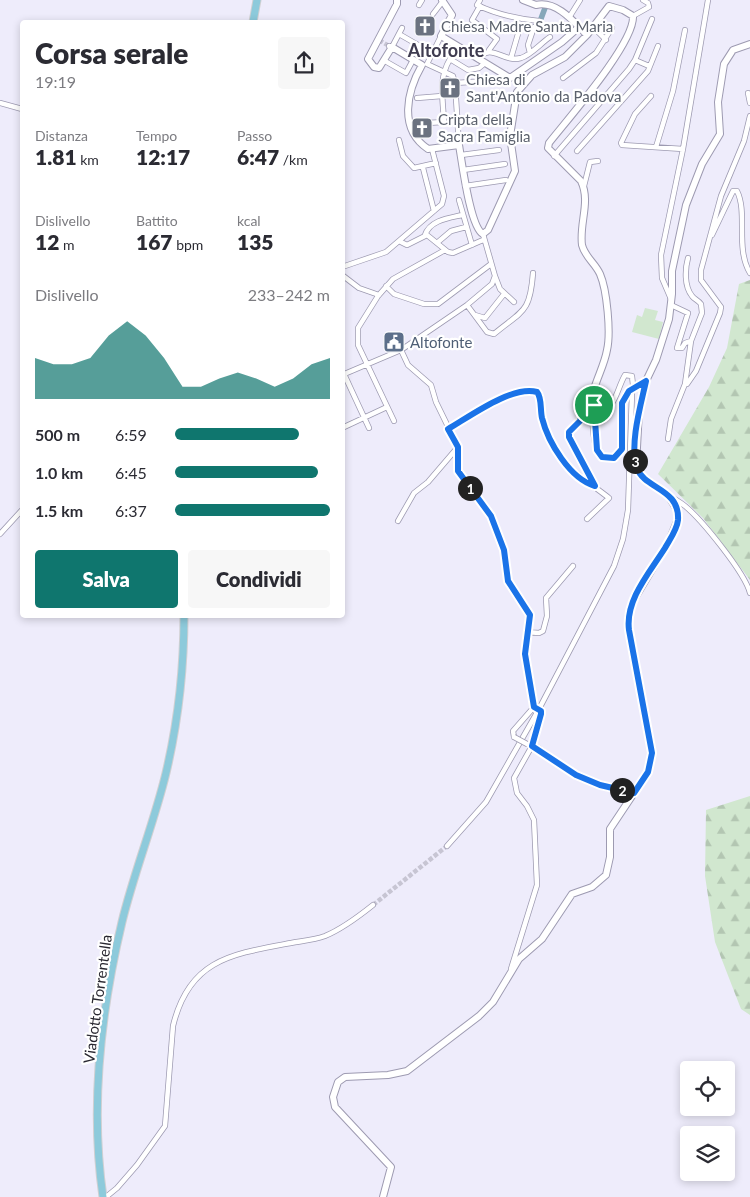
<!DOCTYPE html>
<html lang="it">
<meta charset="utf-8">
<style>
:root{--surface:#fff;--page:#f7f7f7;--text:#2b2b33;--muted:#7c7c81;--accent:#0f766e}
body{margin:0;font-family:Lato,sans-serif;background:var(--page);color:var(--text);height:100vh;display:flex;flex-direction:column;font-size:19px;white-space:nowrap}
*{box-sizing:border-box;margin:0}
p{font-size:16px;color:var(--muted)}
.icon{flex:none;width:28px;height:28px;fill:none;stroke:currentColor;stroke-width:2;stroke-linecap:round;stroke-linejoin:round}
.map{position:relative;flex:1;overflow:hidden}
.details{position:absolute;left:20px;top:20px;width:325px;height:598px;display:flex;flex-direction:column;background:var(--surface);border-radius:5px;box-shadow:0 2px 8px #0003}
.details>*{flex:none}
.buttons{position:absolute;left:680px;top:1061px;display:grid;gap:10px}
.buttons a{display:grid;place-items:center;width:55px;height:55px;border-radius:5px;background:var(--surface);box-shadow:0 2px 8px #0003;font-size:25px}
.pin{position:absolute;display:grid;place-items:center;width:42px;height:42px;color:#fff;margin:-21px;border:2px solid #fff;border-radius:50%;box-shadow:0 1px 5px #0007}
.km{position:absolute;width:25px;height:25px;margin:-12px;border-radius:50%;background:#222;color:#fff;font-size:14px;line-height:25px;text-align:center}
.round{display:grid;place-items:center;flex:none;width:52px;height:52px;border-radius:5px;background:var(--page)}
.head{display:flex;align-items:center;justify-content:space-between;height:85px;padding:0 15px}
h1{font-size:28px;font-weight:800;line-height:38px}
.figures{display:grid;grid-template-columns:repeat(3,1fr);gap:8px;height:85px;padding:5px 15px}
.figures div{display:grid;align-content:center}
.figures b{font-size:21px;font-weight:800}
.figures small{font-size:14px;font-weight:400}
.figures p{font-size:14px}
.chart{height:140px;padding:10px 15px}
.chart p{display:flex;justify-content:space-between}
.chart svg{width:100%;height:90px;margin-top:5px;fill:var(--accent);opacity:.7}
.primary-button{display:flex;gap:10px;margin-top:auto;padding:10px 15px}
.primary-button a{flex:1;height:58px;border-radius:5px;background:var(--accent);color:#fff;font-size:20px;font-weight:800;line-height:58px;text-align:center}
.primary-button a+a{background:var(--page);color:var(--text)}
ul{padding:0 15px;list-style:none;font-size:16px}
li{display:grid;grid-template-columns:80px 60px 1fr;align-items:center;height:38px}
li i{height:12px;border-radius:6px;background:var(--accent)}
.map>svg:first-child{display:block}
</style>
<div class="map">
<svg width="750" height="1197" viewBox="0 0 750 1197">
<defs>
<pattern id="forest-firs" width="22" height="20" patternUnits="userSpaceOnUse" patternTransform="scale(1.25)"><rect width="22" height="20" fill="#d1e7cf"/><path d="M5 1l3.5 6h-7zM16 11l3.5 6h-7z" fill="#b3c6b2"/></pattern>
</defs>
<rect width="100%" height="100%" fill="#eeecfb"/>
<path fill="url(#forest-firs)" d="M 750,280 L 750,580 L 703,518 L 658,474 L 709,387 L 727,348 L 739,284 Z
M 750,796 L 750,1015 L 741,1009 L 715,942 L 705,876 L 706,810 Z"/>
<path fill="#d1e7cf" d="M 645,308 L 658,311 L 655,320 L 663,322 L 659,339 L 632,332 L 637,315 L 642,317 Z"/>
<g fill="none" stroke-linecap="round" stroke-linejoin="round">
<path stroke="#86a7b9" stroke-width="5.5" d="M 539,24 L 545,8"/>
<path stroke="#c7c5d3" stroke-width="4.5" stroke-dasharray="4.5 2" stroke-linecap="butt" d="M 379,40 L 389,46
M 373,905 L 447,846"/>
<g stroke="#9d9ab1" stroke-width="6">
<path id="street" d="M 480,0 L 477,5 C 496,14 518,19 539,21
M 419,5 L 422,0
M 480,6 L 472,20 L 497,39 L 489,50
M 433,14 L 443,1
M 570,16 L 580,0
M 633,16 L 649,7 L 648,3 L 643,0
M 593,27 L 606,40
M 399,34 L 432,53
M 389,46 L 392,47 L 402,28
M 530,53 L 528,45 L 534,27
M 511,58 L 520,27
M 478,59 C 492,42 502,63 521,58 C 531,55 541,43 550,37
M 635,60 L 649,66
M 385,61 L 406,73 L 413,60
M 427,64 L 453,76 L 455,83 L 459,145
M 427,64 L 441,36
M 563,78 L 596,53 L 612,28
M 455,83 L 503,80 L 504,75
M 748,93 L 750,103
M 651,96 L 635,114 L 621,143 L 622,145 L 683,149
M 417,98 L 442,96
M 0,103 L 22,109
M 410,124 L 444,122 C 443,99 438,79 450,59 L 468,70 L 479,68 L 485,63
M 399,140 L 403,156 L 414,168 L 436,163
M 656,147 L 673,91 L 685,30
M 577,151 L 648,71 L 658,46
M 461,155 L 499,150
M 554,156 L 629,69 L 635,60 L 652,19
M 423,168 L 434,211
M 463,170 L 505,164
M 465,186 L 506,180
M 584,186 L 590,162 L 598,161
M 459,200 L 472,245
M 425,235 C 430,220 449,218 462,215
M 712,235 L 733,191 L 737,191 C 748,213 735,248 750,273
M 399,241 L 407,245 L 427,235 L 448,252 L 453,253 L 483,240
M 438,242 L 451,231 L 466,227
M 342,267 L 386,252 L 442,204 L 444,196 L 432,149
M 342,275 L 359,288 L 379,295
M 495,276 L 500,289 L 514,302
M 386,286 L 394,294 L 424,304 L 438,304 L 491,264
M 671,299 L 662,278 L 661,255 L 683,149 L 708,0
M 467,305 L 487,332 L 494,334 C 523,310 530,313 533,273
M 671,305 L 688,313 L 677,348 L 682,348 L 685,343 L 691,341
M 475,315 L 485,318 L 504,294
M 401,350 L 408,365 L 431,385 L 436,402 L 458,447 L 458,471 L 491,516 L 504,550 L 509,585 L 530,615 L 525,654 L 534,707 L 541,711 L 541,714 L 532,746 L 514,778 L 517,793 L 527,806 L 534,820 L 537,885 L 511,969
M 344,374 L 369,428
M 342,375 L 401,350 L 467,305 L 492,284 L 495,276 L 483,234
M 685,384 L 687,384 L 696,371 L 720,313 L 721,307 L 701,280 L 701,270 L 721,196 L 744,141 L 750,116
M 594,405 L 584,409 L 580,421 L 569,434 L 595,486
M 594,414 C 616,412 616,390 625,375 L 632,376 L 633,385
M 394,421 L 358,345 L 358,328 L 378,296 L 393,279 L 445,250
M 342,428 L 387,407
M 448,429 C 469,417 513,385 537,392 C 543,399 542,422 546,432 C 556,463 585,479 609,498 L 587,519
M 668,439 L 671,419 L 685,384 L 691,341 L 702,313 L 701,304 C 698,300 694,299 692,296 C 684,286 685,269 688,258
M 669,495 C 674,499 680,502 685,506 C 702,520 745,573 750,593
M 398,521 L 414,493 L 428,482 L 458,447
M 0,534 L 22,510
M 527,632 L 539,633 L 543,631 L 547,616 L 546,598 L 573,566
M 514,737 L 513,731 L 534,707
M 527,744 L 537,747 L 576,775 L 599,785 L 634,793
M 447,846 L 486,802 L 539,709 L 614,566 L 623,539 L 628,510 L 632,393
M 106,1197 L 117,1188 L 137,1165 L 165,1126 L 173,1026 C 189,959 232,954 291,943 C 302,941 314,940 325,936 C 342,929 358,917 373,905"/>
</g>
<g stroke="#9d9ab1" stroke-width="8">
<path id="secondary" d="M 397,0 L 397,4 L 368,59 L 374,67 L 379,68 L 392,47 L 422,65 C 407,91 398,129 428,149 L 459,145 C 462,162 470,227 483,234 L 488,230 L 515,171 L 510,136 L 517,92 L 532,75 L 565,57 L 587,35 L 609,6 L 623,10 L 633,16 C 635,43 567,120 549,143 L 548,148 L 581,181 C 591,202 579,223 582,245 C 585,257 595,263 600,274 C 607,290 611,333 607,350 C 605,362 599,374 595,386 C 592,399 592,449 602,457 L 614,457 L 622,449 C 626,416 609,398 646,381
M 442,0 L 452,15 L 441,36 L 510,78 L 562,42 L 579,27
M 523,0 L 536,5 C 557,0 575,23 587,35
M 383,1197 L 391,1167 L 335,1107 L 333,1097 L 338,1082 L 345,1077 L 388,1075 L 407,1071 L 479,1016 L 493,1002 L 519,959 L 542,939 L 572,894 L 592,887 L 606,875 L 610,857 L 610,829 L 648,772 L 652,753 L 629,630 L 628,619 L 632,603 L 669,541 L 678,519 L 677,510 L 668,495 L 641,476 L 636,466 L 639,410 L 646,381 L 656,360 L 669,319 L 672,294 L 672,271 L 686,205 L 702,164 L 720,134 L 718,102 L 724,64 L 733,50 L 750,44"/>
</g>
<g stroke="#d0d0d2" stroke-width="9">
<path id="primary" d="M 253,22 L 257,0
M 103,1197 C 90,1107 101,1010 122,922 C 134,872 154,823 166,773 C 178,722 184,667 184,615"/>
</g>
<use href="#street" stroke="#fff" stroke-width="4.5"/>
<use href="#secondary" stroke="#fff" stroke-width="6"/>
<use href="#primary" stroke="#8dcadb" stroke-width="7"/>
<g stroke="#9d9ab1" stroke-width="6" stroke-linecap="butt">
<path id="street-bridge" d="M 514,737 L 527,744"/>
</g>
<use href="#street-bridge" stroke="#fff" stroke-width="4.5"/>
</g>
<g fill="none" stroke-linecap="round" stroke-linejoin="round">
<g stroke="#fff" stroke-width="10">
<path id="route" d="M 646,381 C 641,404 629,445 637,468 C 644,489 680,488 678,520 C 677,530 670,539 665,548 C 650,572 625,600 629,630 L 652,753 L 648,772 L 634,793 L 600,785 L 576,775 L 532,746 L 541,714 L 541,711 L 534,707 L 525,654 L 530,615 L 508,581 L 504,550 L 491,516 L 458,471 L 458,447 L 448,429 C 469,417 512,385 537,392 C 542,398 540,409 542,418 C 548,442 570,479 595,486 L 569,437 L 569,432 L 580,421 L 584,409 L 594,405 L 597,450 L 602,457 L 614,458 L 622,449 L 622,403 L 629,391 Z"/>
</g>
<use href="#route" stroke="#1a73e8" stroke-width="6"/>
</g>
<defs>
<g id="church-square" transform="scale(1.125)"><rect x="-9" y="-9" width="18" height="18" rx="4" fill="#6b7280" stroke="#fff"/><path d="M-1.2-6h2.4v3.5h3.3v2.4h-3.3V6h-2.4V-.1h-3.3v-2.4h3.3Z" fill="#fff"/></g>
<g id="civic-square" transform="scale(1.125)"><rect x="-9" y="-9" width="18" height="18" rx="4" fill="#5c6f8a" stroke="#fff"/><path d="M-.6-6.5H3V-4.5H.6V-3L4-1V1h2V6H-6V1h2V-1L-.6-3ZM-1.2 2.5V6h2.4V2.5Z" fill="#fff"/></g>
</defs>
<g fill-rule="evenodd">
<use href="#church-square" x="425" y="26"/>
<use href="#church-square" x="450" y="88"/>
<use href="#church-square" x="422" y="128"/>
<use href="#civic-square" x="394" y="342"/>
</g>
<g text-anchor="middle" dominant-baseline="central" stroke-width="4.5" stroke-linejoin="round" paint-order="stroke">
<g font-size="15" fill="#5b616d" stroke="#fff" text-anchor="start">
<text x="441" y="26">Chiesa Madre Santa Maria</text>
<text x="466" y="79">Chiesa di<tspan x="466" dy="17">Sant'Antonio da Padova</tspan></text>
<text x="438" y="119">Cripta della<tspan x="438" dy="17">Sacra Famiglia</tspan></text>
</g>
<g font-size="15" fill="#4e5e75" stroke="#fff" text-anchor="start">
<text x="410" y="342">Altofonte</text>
</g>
<g font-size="15" fill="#292831" stroke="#fff">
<text transform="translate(97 999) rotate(-82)">Viadotto Torrentella</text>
</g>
<g font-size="18" font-weight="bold" fill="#3f3c50" stroke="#fff">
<text x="446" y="50">Altofonte</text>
</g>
</g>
</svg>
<div class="buttons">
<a><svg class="icon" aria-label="locate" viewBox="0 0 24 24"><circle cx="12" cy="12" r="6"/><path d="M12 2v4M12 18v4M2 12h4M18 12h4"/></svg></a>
<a><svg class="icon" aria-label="layers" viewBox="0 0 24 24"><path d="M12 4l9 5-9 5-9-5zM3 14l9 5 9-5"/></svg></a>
</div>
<div class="pin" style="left:594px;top:405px;background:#1e9e55"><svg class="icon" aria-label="arrive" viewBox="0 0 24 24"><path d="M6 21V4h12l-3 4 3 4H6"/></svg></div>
<b class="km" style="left:470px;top:488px">1</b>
<b class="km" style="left:622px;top:790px">2</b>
<b class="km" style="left:635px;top:461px">3</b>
<section class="details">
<div class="head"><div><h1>Corsa serale</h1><p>19:19</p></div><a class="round"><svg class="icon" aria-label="share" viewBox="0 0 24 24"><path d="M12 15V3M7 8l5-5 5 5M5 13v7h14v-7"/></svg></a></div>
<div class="figures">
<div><p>Distanza</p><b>1.81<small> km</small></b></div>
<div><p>Tempo</p><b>12:17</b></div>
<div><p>Passo</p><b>6:47<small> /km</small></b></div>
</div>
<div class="figures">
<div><p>Dislivello</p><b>12<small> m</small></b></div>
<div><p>Battito</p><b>167<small> bpm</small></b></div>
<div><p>kcal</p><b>135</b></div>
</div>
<div class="chart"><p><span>Dislivello</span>233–242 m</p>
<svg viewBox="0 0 160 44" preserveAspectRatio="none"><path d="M0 44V24L10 27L20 27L30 24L40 13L50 6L60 13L70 24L80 38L90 38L100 34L110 31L120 34L130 38L140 34L150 27L160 24V44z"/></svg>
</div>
<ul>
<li><b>500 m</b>6:59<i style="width:80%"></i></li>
<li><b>1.0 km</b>6:45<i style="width:92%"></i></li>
<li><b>1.5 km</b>6:37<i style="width:100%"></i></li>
</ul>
<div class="primary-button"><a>Salva</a><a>Condividi</a></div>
</section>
</div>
